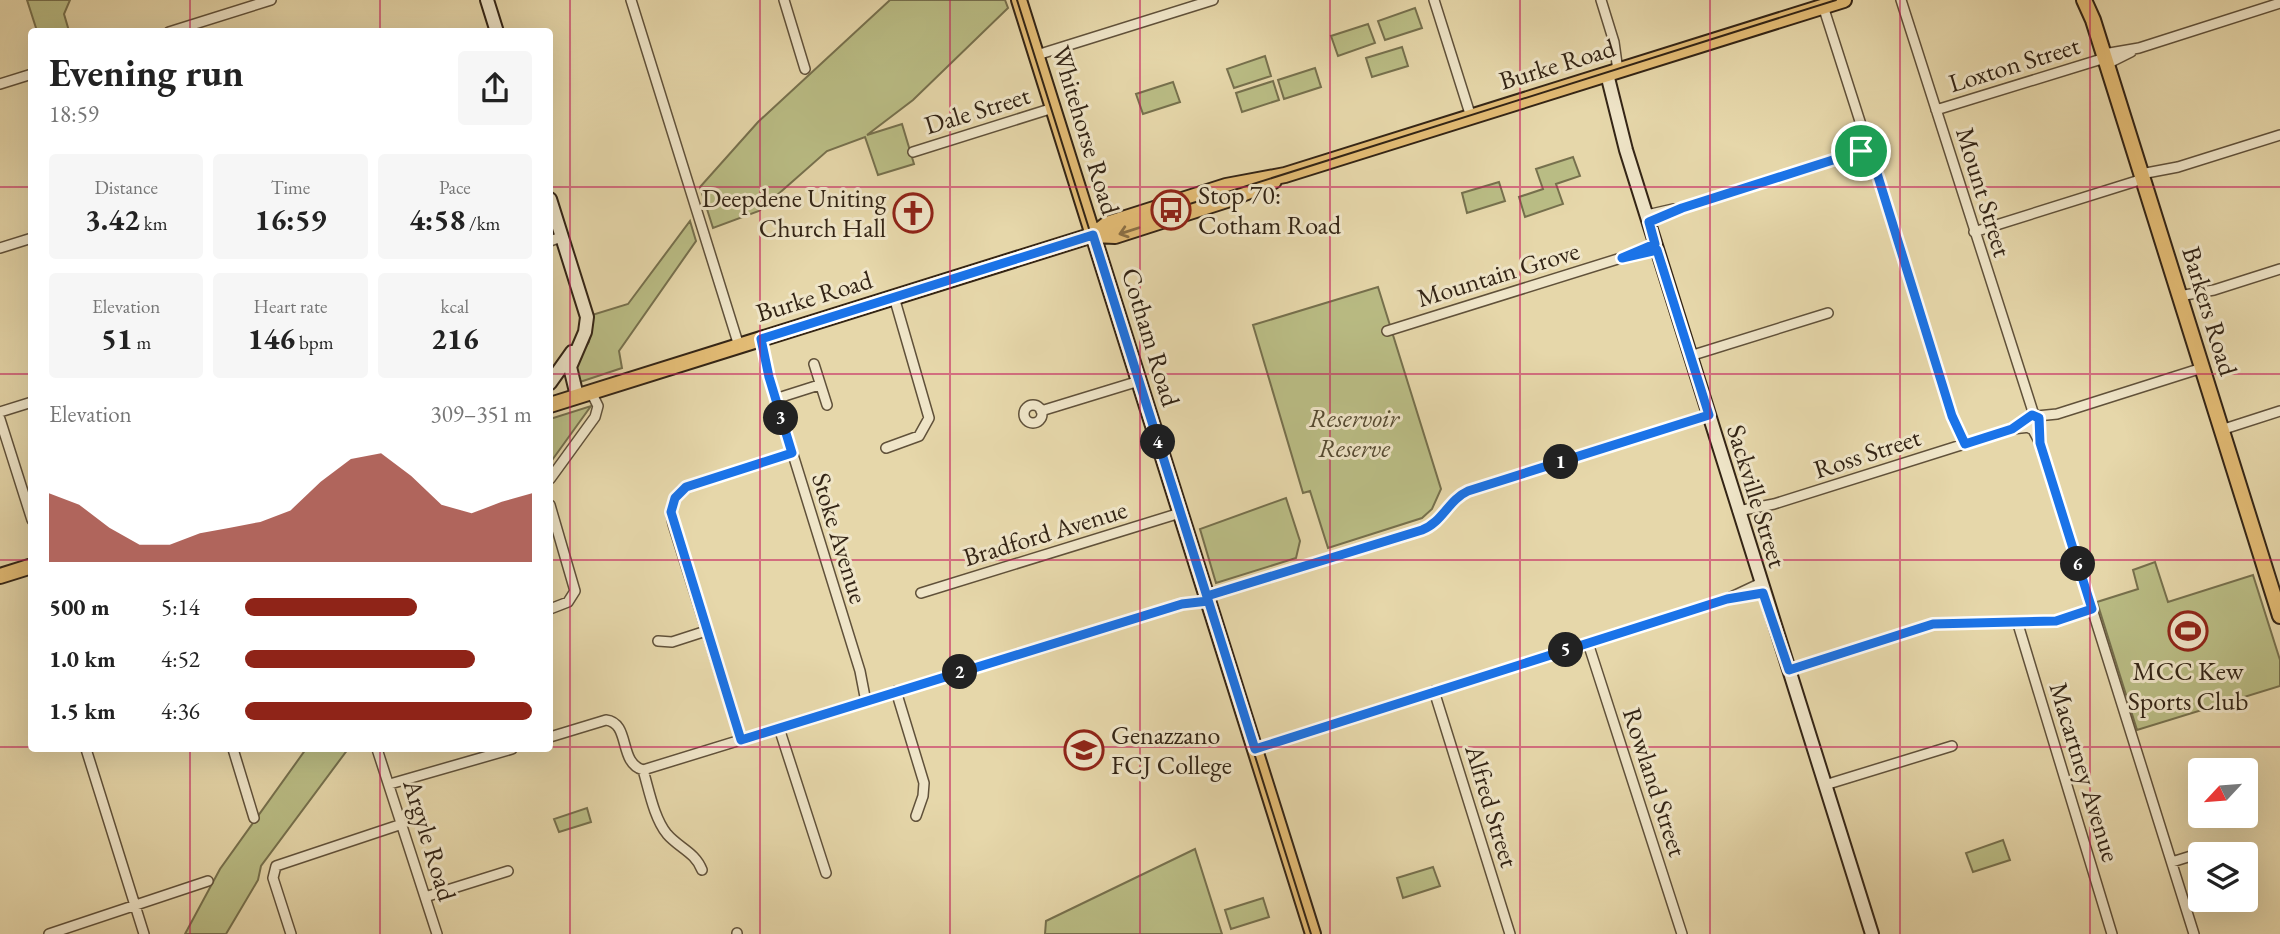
<!DOCTYPE html>
<meta charset="utf-8">
<style>
:root{--surface:#fff;--page:#f6f6f6;--text:#222;--muted:#767676;--accent:#8f2418}
body{margin:0;font-family:"EB Garamond",serif;background:var(--page);color:var(--text);height:100vh;display:flex;flex-direction:column;font-size:26px;white-space:nowrap}
*{box-sizing:border-box;margin:0}
p{font-size:23px;color:var(--muted)}
.icon{flex:none;width:38px;height:38px;fill:none;stroke:currentColor;stroke-width:2;stroke-linecap:round;stroke-linejoin:round}
.map{position:relative;flex:1;overflow:hidden}
.sheet{position:absolute;left:28px;top:28px;width:525px;height:724px;display:flex;flex-direction:column;background:var(--surface);border-radius:7px;box-shadow:0 7px 28px #0002}
.sheet>*{flex:none}
.needle{width:46px;rotate:244deg}
.buttons{position:absolute;left:2188px;top:758px;display:grid;gap:14px}
.buttons a{display:grid;place-items:center;width:70px;height:70px;border-radius:7px;background:var(--surface);box-shadow:0 7px 28px #0002;font-size:35px}
.pin{position:absolute;display:grid;place-items:center;width:60px;height:60px;color:#fff;margin:-30px;border:4px solid #fff;border-radius:50%;box-shadow:0 2px 7px #0007}
.km{position:absolute;width:35px;height:35px;margin:-18px;border-radius:50%;background:#222;color:#fff;font-size:19px;line-height:35px;text-align:center}
.round{display:grid;place-items:center;flex:none;width:74px;height:74px;border-radius:7px;background:var(--page)}
.headline{display:flex;align-items:center;justify-content:space-between;height:119px;padding:0 21px}
h1{font-size:38px;font-weight:700;line-height:52px}
.metrics{display:grid;grid-template-columns:repeat(3,1fr);gap:10px;height:119px;padding:7px 21px}
.metrics div{display:grid;align-content:center;border-radius:7px;background:var(--page);text-align:center}
.metrics b{font-size:30px;font-weight:700}
.metrics small{font-size:19px;font-weight:400}
.metrics p{font-size:19px}
.chart{height:196px;padding:14px 21px}
.chart p{display:flex;justify-content:space-between}
.chart svg{width:100%;height:126px;margin-top:7px;fill:var(--accent);opacity:.7}
ul{padding:0 21px;list-style:none;font-size:23px}
li{display:grid;grid-template-columns:112px 84px 1fr;align-items:center;height:52px}
li i{height:18px;border-radius:9px;background:var(--accent)}
.map>svg:first-child{display:block}
</style>
<div class="map">
<svg width="2280" height="934" viewBox="0 0 2280 934">
<rect width="100%" height="100%" fill="#e6d7aa"/>
<filter id="stains"><feTurbulence type="fractalNoise" baseFrequency=".00286" numOctaves="4"/><feColorMatrix values="0 0 0 0 .2 0 0 0 0 .09 0 0 0 0 .02 0 0 0 .5 -.17"/></filter>
<radialGradient id="worn" r=".72"><stop offset=".6" stop-color="#630" stop-opacity="0"/><stop offset="1" stop-color="#630" stop-opacity=".3"/></radialGradient>
<path fill="#babd85" stroke="#76704d" stroke-width="2" d="M 27,0 L 70,0 L 64,14 L 69,31 L 37,31 Z
M 890,0 L 1005,0 L 1008,8 L 913,100 L 867,135 L 902,124 L 914,164 L 878,175 L 865,137 L 827,151 L 759,211 L 713,228 L 700,187 L 758,122 Z
M 1415,8 L 1422,28 L 1385,40 L 1378,21 Z
M 1368,24 L 1375,43 L 1338,56 L 1331,36 Z
M 1402,47 L 1408,66 L 1372,77 L 1366,58 Z
M 1265,56 L 1271,76 L 1234,88 L 1227,69 Z
M 1315,68 L 1321,87 L 1284,99 L 1278,80 Z
M 1273,81 L 1279,100 L 1242,112 L 1236,93 Z
M 1173,82 L 1180,102 L 1143,114 L 1136,94 Z
M 1573,157 L 1580,176 L 1556,184 L 1563,204 L 1525,217 L 1519,197 L 1543,189 L 1536,169 Z
M 1499,182 L 1505,201 L 1467,213 L 1462,193 Z
M 690,221 L 696,241 L 619,351 L 622,368 L 577,383 L 573,367 L 589,342 L 592,315 L 628,304 Z
M 1378,287 L 1441,489 L 1432,509 L 1422,518 L 1328,548 L 1310,491 L 1303,493 L 1253,325 Z
M 591,406 L 550,463 L 550,419 Z
M 1286,498 L 1300,541 L 1296,558 L 1216,583 L 1200,529 Z
M 2155,562 L 2168,602 L 2253,575 L 2280,660 L 2280,686 L 2137,730 L 2097,602 L 2138,589 L 2133,570 Z
M 306,749 L 348,749 L 261,866 L 258,880 L 226,934 L 185,934 L 220,869 Z
M 587,808 L 591,822 L 559,832 L 554,819 Z
M 2003,840 L 2010,860 L 1973,872 L 1966,853 Z
M 1195,849 L 1222,934 L 1045,934 L 1046,921 Z
M 1433,867 L 1440,886 L 1403,898 L 1397,878 Z
M 1263,898 L 1269,917 L 1231,929 L 1225,910 Z"/>
<g fill="none" stroke-linecap="round" stroke-linejoin="round">
<g stroke="#60513a" stroke-width="12">
<path id="street" d="M 631,0 L 739,346
M 784,0 L 805,69
M 1434,0 L 1471,117
M 1601,0 L 1614,42 L 1618,71
M 1901,0 L 2034,415
M 1823,6 L 1865,137 L 1861,151 L 1876,170 L 1952,416 L 1965,444
M 169,32 L 271,0
M 2104,54 L 2139,48 L 2280,3
M 1037,55 L 1213,0
M 2107,64 L 2131,52
M 0,84 L 32,74
M 1936,110 L 2105,58
M 913,152 L 1053,108
M 2141,174 L 2178,167 L 2280,135
M 1647,215 L 1673,209
M 1649,222 L 1682,208 L 1861,151
M 1974,232 L 2143,179
M 550,241 L 561,237
M 0,248 L 32,238
M 2179,296 L 2214,290 L 2280,269
M 1387,331 L 1621,258 L 1655,244
M 761,339 L 769,377 L 860,671 L 866,702
M 1690,356 L 1828,313
M 814,364 L 827,405
M 775,399 L 819,385
M1024 414a9 9 0 1 1 18 0a9 9 0 1 1-18 0Z
M 1041,411 L 1139,381
M 0,412 L 32,402
M2026 422a7 7 0 1 1 14 0a7 7 0 1 1-14 0Z
M 2037,416 L 2057,414 L 2202,368
M 0,419 L 32,520
M 2032,428 L 2040,443 L 2194,934
M 2221,430 L 2280,411
M 886,448 L 919,436 L 929,418 L 894,297
M 550,479 L 595,417 L 598,406 L 591,392
M 550,505 L 575,591 L 568,602 L 550,609
M 1738,511 L 1774,504 L 2012,429 L 2030,427
M 921,593 L 1180,513
M 1207,596 L 1422,530 C 1443,521 1448,500 1468,491 L 1709,415
M 1732,598 L 1763,592
M 2017,621 L 2112,934
M 658,641 L 672,642 L 706,631
M 1588,643 L 1682,934
M 1789,670 L 1933,624 L 2056,621 L 2092,609
M 896,691 L 924,783 L 923,796 L 916,816
M 1434,691 L 1510,934
M 779,728 L 826,873
M 550,737 L 606,720 C 631,723 618,763 643,770
M 741,740 L 673,524 C 669,509 673,496 686,487 L 792,453
M 86,749 L 144,934
M 233,749 L 254,818
M 377,749 L 437,934
M 1255,749 L 1727,599 L 1761,583
M 643,770 L 1182,604 L 1208,601
M 643,770 C 649,790 654,818 667,834 C 679,848 695,852 702,870
M 390,784 L 512,749
M 1825,785 L 1952,746
M 2172,862 L 2207,851
M 425,897 L 508,871
M 737,933 L 737,934
M 49,934 L 208,881
M 291,934 L 273,878 L 276,866 L 402,824"/>
</g>
<g stroke="#332415" stroke-width="16">
<path id="secondary" d="M 487,0 L 497,32
M 1607,74 L 1626,150 L 1872,934
M 550,199 L 587,317 L 585,332 L 570,367 L 577,396
M 550,383 L 572,352"/>
</g>
<g stroke="#332415" stroke-width="18">
<path id="primary" d="M 1019,0 L 1313,934
M 2084,0 L 2093,20 L 2280,616
M 1093,235 L 1115,236 L 1230,199 L 1274,181
M 550,405 L 1093,235 L 1107,224 L 1226,186 L 1285,175 L 1844,0
M 0,576 L 32,566"/>
</g>
<use href="#street" stroke="#efe5c8" stroke-width="9"/>
<use href="#secondary" stroke="#efe5c8" stroke-width="12"/>
<use href="#primary" stroke="#e3bc75" stroke-width="14"/>
<path stroke="#332415" stroke-width="2" d="M 1017,0 L 1311,934
M 1161,213 L 1836,0"/>
</g>
<defs><path id="oneway-shaft" d="M-6 0H5M1.5-3L5.5 0L1.5 3" fill="none" stroke-width="1.6" stroke-linecap="round" stroke-linejoin="round" transform="scale(1.75)"/></defs>
<use stroke="#8b7045" href="#oneway-shaft" transform="translate(1129 231) rotate(162)"/>
<g fill="none" stroke-linecap="round" stroke-linejoin="round">
<g stroke="#fff" stroke-width="14">
<path id="route" d="M 1861,151 L 1682,208 L 1649,222 L 1655,244 L 1622,258 L 1657,250 L 1709,415 L 1468,491 C 1448,500 1443,522 1422,530 L 1207,596 L 1208,601 L 1182,604 L 741,740 L 671,512 L 675,498 L 686,487 L 792,453 L 769,377 L 761,339 L 1093,235 L 1255,749 L 1727,599 L 1763,593 L 1789,670 L 1933,624 L 2056,621 L 2092,609 L 2040,443 L 2039,418 L 2032,415 L 2012,429 L 1965,444 L 1952,416 L 1876,170 L 1861,151"/>
</g>
<use href="#route" stroke="#1a73e8" stroke-width="9"/>
</g>
<path fill="none" stroke="#c2185b" stroke-width="2" stroke-opacity="0.55" d="M 190,0 L 190,32M 380,0 L 380,32M 570,0 L 570,934M 760,0 L 760,934M 950,0 L 950,934M 1140,0 L 1140,934M 1330,0 L 1330,934M 1520,0 L 1520,934M 1710,0 L 1710,934M 1900,0 L 1900,934M 2090,0 L 2090,934M 0,187 L 32,187M 550,187 L 2280,187M 0,374 L 32,374M 550,374 L 2280,374M 0,560 L 32,560M 550,560 L 2280,560M 0,747 L 32,747M 550,747 L 2280,747M 190,749 L 190,934M 380,749 L 380,934"/>
<defs>
<g id="bus-ring" transform="scale(2.0125)"><circle r="9.5" fill="#efe5c8" stroke="#8f2418" stroke-width="1.5"/><path d="M-5-6H5V4H4V6H2V4H-2V6H-4V4H-5ZM-3.5-4V0h7V-4ZM-3.5 1.2v1.5H-2V1.2ZM2 1.2v1.5H3.5V1.2Z" fill="#8f2418"/></g>
<g id="church-ring" transform="scale(2.0125)"><circle r="9.5" fill="#efe5c8" stroke="#8f2418" stroke-width="1.5"/><path d="M-1.2-6h2.4v3.5h3.3v2.4h-3.3V6h-2.4V-.1h-3.3v-2.4h3.3Z" fill="#8f2418"/></g>
<g id="stadium-ring" transform="scale(2.0125)"><circle r="9.5" fill="#efe5c8" stroke="#8f2418" stroke-width="1.5"/><path d="M0-5a6.5 5 0 1 0 0 10a6.5 5 0 1 0 0-10ZM-3.5-1.8h7v3.6h-7Z" fill="#8f2418"/></g>
<g id="school-ring" transform="scale(2.0125)"><circle r="9.5" fill="#efe5c8" stroke="#8f2418" stroke-width="1.5"/><path d="M0-5L7-2L0 1L-7-2ZM-4 1L0 2.5L4 1V4Q0 6-4 4Z" fill="#8f2418"/></g>
</defs>
<g fill-rule="evenodd">
<use href="#bus-ring" x="1171" y="210"/>
<use href="#church-ring" x="913" y="213"/>
<use href="#stadium-ring" x="2188" y="631"/>
<use href="#school-ring" x="1084" y="750"/>
</g>
<g text-anchor="middle" dominant-baseline="central" stroke-width="6" stroke-linejoin="round" paint-order="stroke">
<g font-size="26" fill="#332415" stroke="#efe5c8">
<text transform="translate(1557 64) rotate(-17)">Burke Road</text>
<text transform="translate(2014 64) rotate(-17)">Loxton Street</text>
<text transform="translate(977 110) rotate(-17)">Dale Street</text>
<text transform="translate(1086 130) rotate(73)">Whitehorse Road</text>
<text transform="translate(1984 192) rotate(73)">Mount Street</text>
<text transform="translate(1498 274) rotate(-17)">Mountain Grove</text>
<text transform="translate(814 296) rotate(-17)">Burke Road</text>
<text transform="translate(2210 311) rotate(73)">Barkers Road</text>
<text transform="translate(1151 337) rotate(73)">Cotham Road</text>
<text transform="translate(1867 453) rotate(-18)">Ross Street</text>
<text transform="translate(1757 496) rotate(73)">Sackville Street</text>
<text transform="translate(1045 533) rotate(-17)">Bradford Avenue</text>
<text transform="translate(840 538) rotate(73)">Stoke Avenue</text>
<text transform="translate(2085 772) rotate(73)">Macartney Avenue</text>
<text transform="translate(1655 782) rotate(72)">Rowland Street</text>
<text transform="translate(1492 806) rotate(73)">Alfred Street</text>
<text transform="translate(430 840) rotate(73)">Argyle Road</text>
</g>
<g font-size="26" fill="#332415" stroke="#efe5c8" text-anchor="start">
<text x="1198" y="195">Stop 70:<tspan x="1198" dy="30">Cotham Road</tspan></text>
<text x="886" y="198" text-anchor="end">Deepdene Uniting<tspan x="886" dy="30">Church Hall</tspan></text>
<text x="2188" y="671" text-anchor="middle">MCC Kew<tspan x="2188" dy="30">Sports Club</tspan></text>
<text x="1111" y="735">Genazzano<tspan x="1111" dy="30">FCJ College</tspan></text>
</g>
<g font-size="26" font-style="italic" fill="#554a31" stroke="#efe5c8">
<text x="1354" y="418">Reservoir<tspan x="1354" dy="30">Reserve</tspan></text>
</g>
</g>
<rect width="100%" height="100%" filter="url(#stains)"/>
<rect width="100%" height="100%" fill="url(#worn)"/>
</svg>
<div class="buttons">
<a><svg class="needle" viewBox="-14 -14 28 28"><path d="M0-13l5 13h-10z" fill="#e53935"/><path d="M0 13l5-13h-10z" fill="#767676"/></svg></a>
<a><svg class="icon" aria-label="layers" viewBox="0 0 24 24"><path d="M12 4l9 5-9 5-9-5zM3 14l9 5 9-5"/></svg></a>
</div>
<div class="pin" style="left:1861px;top:151px;background:#1e9e55"><svg class="icon" aria-label="arrive" viewBox="0 0 24 24"><path d="M6 21V4h12l-3 4 3 4H6"/></svg></div>
<b class="km" style="left:1561px;top:462px">1</b>
<b class="km" style="left:960px;top:672px">2</b>
<b class="km" style="left:781px;top:418px">3</b>
<b class="km" style="left:1158px;top:442px">4</b>
<b class="km" style="left:1566px;top:650px">5</b>
<b class="km" style="left:2078px;top:564px">6</b>
<section class="sheet">
<div class="headline"><div><h1>Evening run</h1><p>18:59</p></div><a class="round"><svg class="icon" aria-label="share" viewBox="0 0 24 24"><path d="M12 15V3M7 8l5-5 5 5M5 13v7h14v-7"/></svg></a></div>
<div class="metrics">
<div><p>Distance</p><b>3.42<small> km</small></b></div>
<div><p>Time</p><b>16:59</b></div>
<div><p>Pace</p><b>4:58<small> /km</small></b></div>
</div>
<div class="metrics">
<div><p>Elevation</p><b>51<small> m</small></b></div>
<div><p>Heart rate</p><b>146<small> bpm</small></b></div>
<div><p>kcal</p><b>216</b></div>
</div>
<div class="chart"><p><span>Elevation</span>309–351 m</p>
<svg viewBox="0 0 160 44" preserveAspectRatio="none"><path d="M0 44V20L10 24L20 32L30 38L40 38L50 34L60 32L70 30L80 26L90 16L100 8L110 6L120 14L130 24L140 27L150 23L160 20V44z"/></svg>
</div>
<ul>
<li><b>500 m</b>5:14<i style="width:60%"></i></li>
<li><b>1.0 km</b>4:52<i style="width:80%"></i></li>
<li><b>1.5 km</b>4:36<i style="width:100%"></i></li>
</ul>
</section>
</div>
